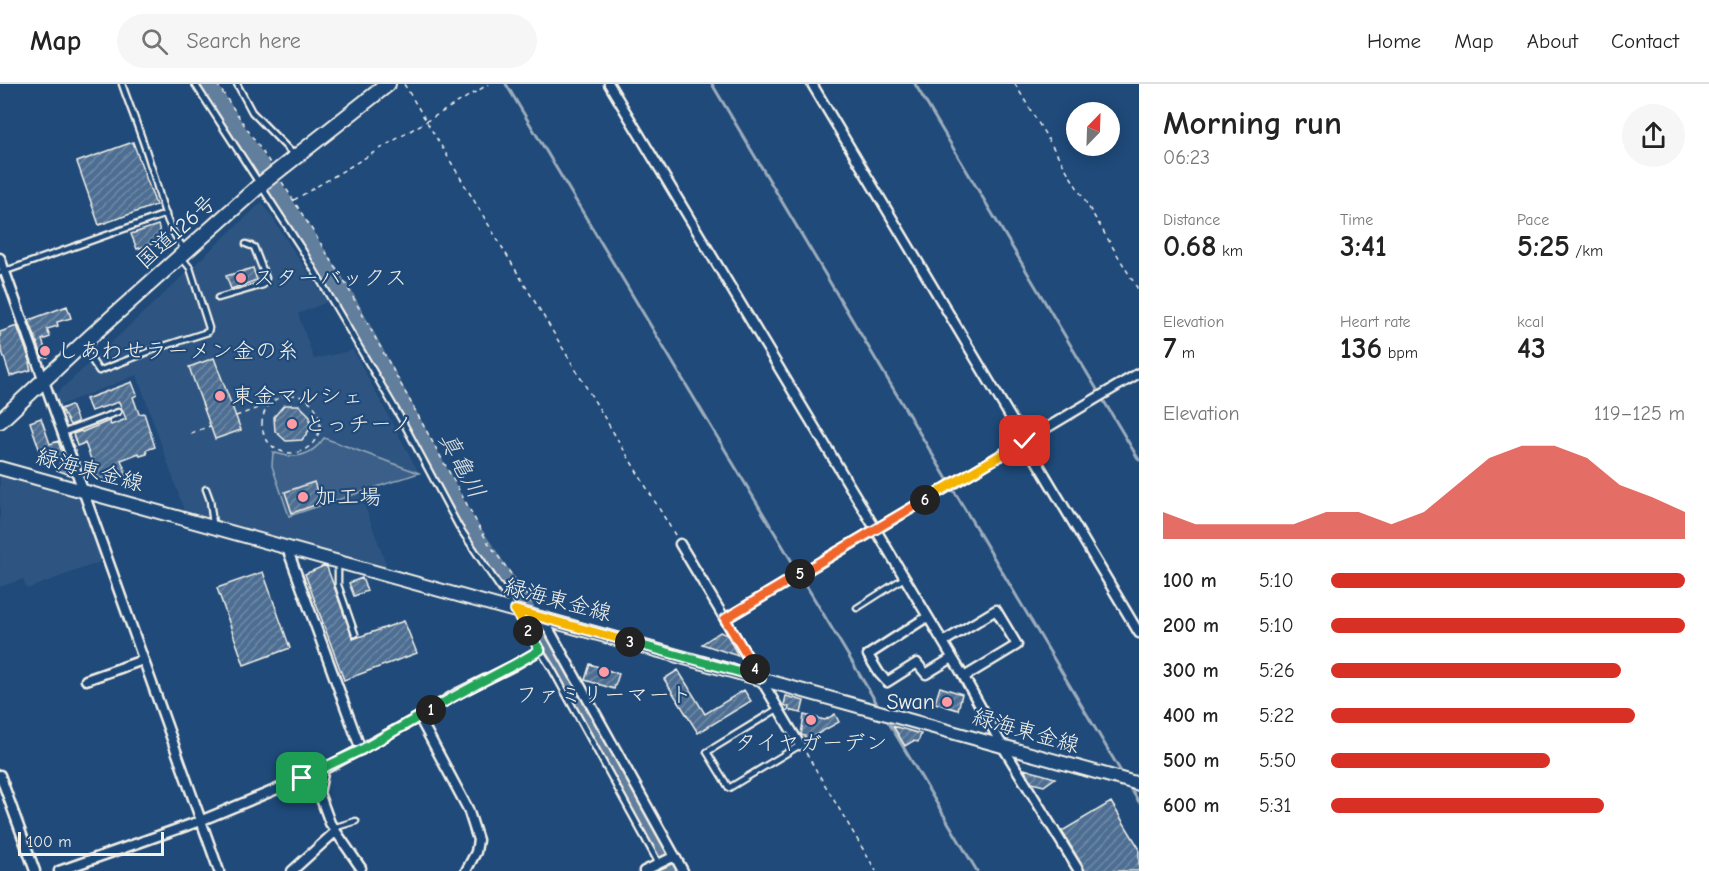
<!DOCTYPE html>
<meta charset="utf-8">
<style>
:root{--surface:#fff;--page:#f6f6f6;--text:#222;--muted:#767676;--line:#e0e0e0;--accent:#d93025}
body{margin:0;font-family:"Comic Neue","Klee One",sans-serif;background:var(--page);color:var(--text);height:100vh;display:flex;flex-direction:column;font-size:22px;white-space:nowrap}
*{box-sizing:border-box;margin:0}
p{font-size:20px;color:var(--muted)}
.icon{flex:none;width:33px;height:33px;fill:none;stroke:currentColor;stroke-width:2;stroke-linecap:round;stroke-linejoin:round}
.map{position:relative;flex:1;overflow:hidden}
.panel{display:flex;flex-direction:column;background:var(--surface);width:570px}
.panel>*{flex:none}
.needle{width:39px;rotate:23deg}
.fabs{position:absolute;left:1066px;top:18px;display:grid;gap:12px}
.fabs a{display:grid;place-items:center;width:54px;height:54px;border-radius:50%;background:var(--surface);box-shadow:0 3px 15px #0003;font-size:30px}
.scale{position:absolute;left:18px;bottom:15px;width:146px;box-sizing:border-box;padding-left:6px;border:3px solid #f4f1e8;border-top:0;font-size:16px;line-height:21px;white-space:nowrap;color:#f4f1e8;-webkit-text-stroke:4px #1f4a7a;paint-order:stroke}
.pin{position:absolute;display:grid;place-items:center;width:51px;height:51px;color:#fff;margin:-26px;border-radius:12px;box-shadow:0 3px 9px #0006}
.km{position:absolute;width:30px;height:30px;margin:-15px;border-radius:50%;background:#222;color:#fff;font-size:16px;line-height:30px;text-align:center}
.round{display:grid;place-items:center;flex:none;width:63px;height:63px;border-radius:32px;background:var(--page)}
.overview{display:flex;align-items:center;justify-content:space-between;height:102px;padding:0 24px}
h1{font-size:33px;font-weight:800;line-height:45px}
.metrics{display:grid;grid-template-columns:repeat(3,1fr);gap:9px;height:102px;padding:6px 24px}
.metrics div{display:grid;align-content:center}
.metrics b{font-size:30px;font-weight:800}
.metrics small{font-size:16px;font-weight:400}
.metrics p{font-size:16px}
.chart{height:168px;padding:12px 24px}
.chart p{display:flex;justify-content:space-between}
.chart svg{width:100%;height:108px;margin-top:6px;fill:var(--accent);opacity:.7}
ul{padding:0 24px;list-style:none;font-size:20px}
li{display:grid;grid-template-columns:96px 72px 1fr;align-items:center;height:45px}
li i{height:15px;border-radius:8px;background:var(--accent)}
header{display:flex;align-items:center;gap:36px;box-sizing:border-box;height:84px;padding:0 30px;background:var(--surface);border-bottom:2px solid var(--line)}
header strong{font-size:28px}
nav{display:flex;gap:33px;margin-inline-start:auto;font-size:21px}
.search{width:420px;height:54px;background:var(--page);display:flex;align-items:center;gap:15px;box-sizing:border-box;padding:0 21px;border-radius:33px;color:var(--muted);font-size:22px}
main{display:flex;flex:1;min-height:0}
.map>svg:first-child{display:block}
</style>
<header>
<strong>Map</strong>
<div class="search"><svg class="icon" aria-label="search" viewBox="0 0 24 24"><circle cx="10" cy="10" r="6"/><path d="M15 15l6 6"/></svg>Search here</div>
<nav><a>Home</a><a>Map</a><a>About</a><a>Contact</a></nav>
</header>
<main>
<div class="map">
<svg width="1139" height="787" viewBox="0 0 1139 787">
<defs>
<pattern id="building-hatch" width="6" height="6" patternUnits="userSpaceOnUse" patternTransform="scale(1.5)"><rect width="6" height="6" fill="#4d6e92"/><path d="M-1 1l2-2M0 6l6-6M5 7l2-2" fill="none" stroke="#708aa6"/></pattern>
</defs>
<rect width="100%" height="100%" fill="#1f4a7a"/>
<filter id="ink" filterUnits="userSpaceOnUse"><feTurbulence type="fractalNoise" baseFrequency=".0167" numOctaves="2"/><feDisplacementMap in="SourceGraphic" scale="12" xChannelSelector="R" yChannelSelector="G"/><feConvolveMatrix kernelMatrix="1 2 1 2 8 2 1 2 1" color-interpolation-filters="sRGB"/></filter>
<g filter="url(#ink)">
<path fill="#2d5581" d="M 262,118 L 327,218 L 298,230 L 314,275 L 353,266 L 419,389 L 360,409 L 388,485 L 184,426 L 137,291 L 58,322 L 53,313 Z
M 0,393 L 83,416 L 103,477 L 27,505 L 23,495 L 0,503 Z"/>
<path fill="#3a5f88" stroke="#97a8b8" stroke-width="1.5" d="M 324,354 L 419,389 L 289,432 L 272,382 L 273,368 C 294,376 311,373 324,354 Z"/>
<g fill="none" stroke-linecap="round" stroke-linejoin="round">
<path stroke="#9cacbb" stroke-width="3" d="M 506,0 L 879,623
M 712,0 L 1123,691
M 915,0 L 1139,376
M 886,634 L 977,787
M 1129,702 L 1139,718"/>
<path stroke="#627e9d" stroke-width="18" d="M 207,0 L 346,215 L 464,435 L 546,556 L 672,787"/>
</g>
<path fill="url(#building-hatch)" stroke="#f4f1e8" stroke-width="1.5" d="M 133,58 L 156,121 L 99,141 L 77,78 Z
M 158,141 L 163,156 L 137,165 L 131,150 Z
M 253,184 L 257,196 L 231,205 L 226,192 Z
M 67,222 L 71,234 L 57,238 L 58,242 L 47,245 L 50,253 L 42,256 L 48,273 L 43,274 L 29,236 Z
M 17,242 L 31,279 L 29,279 L 31,286 L 10,292 L 0,261 L 0,248 Z
M 214,274 L 241,346 L 215,355 L 189,283 Z
M 132,298 L 137,311 L 133,313 L 139,330 L 144,329 L 155,363 L 146,366 L 147,370 L 140,372 L 139,369 L 121,376 L 127,391 L 104,396 L 98,394 L 85,359 L 77,362 L 73,350 L 81,347 L 82,348 L 109,337 L 111,341 L 126,335 L 119,318 L 91,327 L 86,315 Z
M 71,321 L 78,338 L 70,341 L 61,325 Z
M 284,321 L 299,321 L 310,332 L 310,345 L 302,356 L 286,357 L 275,347 L 274,333 Z
M 41,334 L 50,360 L 58,357 L 70,391 L 57,386 L 63,372 L 44,379 L 30,338 Z
M 314,398 L 321,419 L 292,429 L 285,408 Z
M 324,482 L 327,483 L 353,555 L 404,537 L 417,569 L 344,596 L 305,490 Z
M 263,488 L 290,564 L 244,581 L 217,504 Z
M 362,494 L 367,507 L 354,512 L 349,499 Z
M 720,548 L 727,551 L 738,572 L 702,560 Z
M 590,580 L 619,590 L 614,605 L 585,596 Z
M 678,586 L 705,630 L 744,606 L 751,617 L 698,649 L 664,595 Z
M 940,603 L 962,610 L 958,626 L 935,619 Z
M 786,612 L 804,617 L 801,629 L 788,626 L 789,623 L 784,621 Z
M 835,630 L 839,638 L 805,657 L 805,652 L 801,651 L 804,631 L 825,636 Z
M 893,642 L 921,650 L 918,658 L 913,657 L 905,662 Z
M 1024,685 L 1055,694 L 1044,702 L 1032,699 Z
M 1111,718 L 1139,764 L 1139,787 L 1085,787 L 1062,747 Z"/>
<g fill="none" stroke-linecap="round" stroke-linejoin="round">
<g stroke="#f4f1e8" stroke-width="9">
<path id="service" d="M 122,0 C 131,26 142,52 150,79 C 160,107 164,143 185,165
M 195,0 L 303,167 L 403,338 L 459,443 L 513,523
M 237,0 L 252,28 L 295,72
M 0,189 L 166,130
M 218,214 L 263,201 L 266,194 L 254,163 L 246,160
M 83,263 L 99,287 L 158,264 L 208,248 L 209,244 L 190,184 L 182,174
M 62,349 L 118,328
M 206,405 L 210,416 L 213,440
M 338,480 L 338,501 L 355,550
M 857,524 L 904,494
M 517,530 L 552,585 L 659,780
M 779,624 L 707,668 L 729,704 L 800,661
M 333,744 L 356,737"/>
</g>
<g stroke="#f4f1e8" stroke-width="13">
<path id="minor" d="M 609,0 L 964,593 L 1003,663 L 1079,787
M 812,0 L 1139,549
M 0,174 L 219,787
M 680,460 L 800,661
M 287,464 L 361,666
M 542,533 L 683,787
M 927,533 L 868,571 L 879,589 L 887,598 L 917,579 L 926,590 L 952,574
M 725,535 L 1139,289
M 943,558 L 996,526 L 1017,561 L 964,593
M 86,596 L 143,576
M 419,633 L 468,725 L 478,756 L 476,768 L 466,787
M 324,685 L 319,709 L 330,739 L 361,784
M 0,691 L 35,787
M 59,787 L 200,737 L 323,686 L 419,633 L 456,610 L 513,582 L 540,566
M 292,787 L 335,748
M 644,787 L 675,772"/>
</g>
<g stroke="#f4f1e8" stroke-width="16">
<path id="secondary" d="M 0,384 L 1139,700"/>
</g>
<g stroke="#f4f1e8" stroke-width="18">
<path id="trunk" d="M 0,337 L 90,253 L 260,101 L 388,0"/>
</g>
<path stroke="#f4f1e8" stroke-width="1.5" stroke-dasharray="4.5 4.5" stroke-linecap="butt" d="M 217,0 L 270,79
M 404,0 L 675,451
M 1015,0 L 1139,207
M 282,98 L 343,195 L 487,457 L 532,519
M 294,116 L 489,0
M262 340a29 29 0 1 1 58 0a29 29 0 1 1-58 0Z
M 236,332 L 269,320
M 191,349 L 210,342
M 806,669 L 876,787"/>
<use href="#service" stroke="#1f4a7a" stroke-width="4.5"/>
<use href="#minor" stroke="#1f4a7a" stroke-width="8"/>
<use href="#secondary" stroke="#1f4a7a" stroke-width="12"/>
<use href="#trunk" stroke="#1f4a7a" stroke-width="14"/>
</g>
</g>
<g fill="none" stroke-linecap="round" stroke-linejoin="round" filter="url(#ink)">
<g stroke="#fff" stroke-width="12">
<path id="split-1" d="M 302,694 L 361,666 L 431,626"/>
</g>
<g stroke="#fff" stroke-width="12">
<path id="split-2" d="M 431,626 C 466,604 504,588 540,566 L 528,547"/>
</g>
<g stroke="#fff" stroke-width="12">
<path id="split-3" d="M 528,547 L 515,526 L 630,558"/>
</g>
<g stroke="#fff" stroke-width="12">
<path id="split-4" d="M 630,558 L 761,594 L 755,585"/>
</g>
<g stroke="#fff" stroke-width="12">
<path id="split-5" d="M 755,585 L 725,535 L 800,490"/>
</g>
<g stroke="#fff" stroke-width="12">
<path id="split-6" d="M 800,490 L 925,416"/>
</g>
<g stroke="#fff" stroke-width="12">
<path id="split-7" d="M 925,416 L 1025,357"/>
</g>
<use href="#split-1" stroke="#22a559" stroke-width="8"/>
<use href="#split-2" stroke="#22a559" stroke-width="8"/>
<use href="#split-3" stroke="#f5b400" stroke-width="8"/>
<use href="#split-4" stroke="#22a559" stroke-width="8"/>
<use href="#split-5" stroke="#f0652b" stroke-width="8"/>
<use href="#split-6" stroke="#f0652b" stroke-width="8"/>
<use href="#split-7" stroke="#f5b400" stroke-width="8"/>
</g>
<g fill="#ff9aa2" stroke="#1f4a7a" stroke-width="2">
<circle cx="241" cy="194" r="6"/>
<circle cx="45" cy="267" r="6"/>
<circle cx="220" cy="312" r="6"/>
<circle cx="292" cy="340" r="6"/>
<circle cx="303" cy="413" r="6"/>
<circle cx="604" cy="588" r="6"/>
<circle cx="947" cy="618" r="6"/>
<circle cx="811" cy="636" r="6"/>
</g>
<g text-anchor="middle" dominant-baseline="central" stroke-width="4.5" stroke-linejoin="round" paint-order="stroke">
<g font-size="22" fill="#f4f1e8" stroke="#1f4a7a">
<text transform="translate(176 148) rotate(-42)">国道126号</text>
<text transform="translate(90 386) rotate(15)">緑海東金線</text>
<text transform="translate(558 516) rotate(15)">緑海東金線</text>
<text transform="translate(1026 647) rotate(16)">緑海東金線</text>
</g>
<g font-size="22" fill="#f4f1e8" stroke="#1f4a7a" text-anchor="start">
<text x="253" y="194">スターバックス</text>
<text x="57" y="267">しあわせラーメン金の糸</text>
<text x="232" y="312">東金マルシェ</text>
<text x="304" y="340">とっチーノ</text>
<text x="315" y="413">加工場</text>
<text x="604" y="611" text-anchor="middle">ファミリーマート</text>
<text x="935" y="618" text-anchor="end">Swan</text>
<text x="811" y="659" text-anchor="middle">タイヤガーデン</text>
</g>
<g font-size="24" font-style="italic" fill="#dee0dd" stroke="#1f4a7a">
<text transform="translate(462 381) rotate(62)">真亀川</text>
</g>
</g>
</svg>
<div class="fabs">
<a><svg class="needle" viewBox="-14 -14 28 28"><path d="M0-13l5 13h-10z" fill="#e53935"/><path d="M0 13l5-13h-10z" fill="#767676"/></svg></a>
</div>
<div class="scale">100 m</div>
<div class="pin" style="left:302px;top:694px;background:#1e9e55"><svg class="icon" aria-label="arrive" viewBox="0 0 24 24"><path d="M6 21V4h12l-3 4 3 4H6"/></svg></div>
<div class="pin" style="left:1025px;top:357px;background:#d93025"><svg class="icon" aria-label="check" viewBox="0 0 24 24"><path d="M5 12l5 5 9-10"/></svg></div>
<b class="km" style="left:431px;top:626px">1</b>
<b class="km" style="left:528px;top:547px">2</b>
<b class="km" style="left:630px;top:558px">3</b>
<b class="km" style="left:755px;top:585px">4</b>
<b class="km" style="left:800px;top:490px">5</b>
<b class="km" style="left:925px;top:416px">6</b>
</div>
<section class="panel">
<div class="overview"><div><h1>Morning run</h1><p>06:23</p></div><a class="round"><svg class="icon" aria-label="share" viewBox="0 0 24 24"><path d="M12 15V3M7 8l5-5 5 5M5 13v7h14v-7"/></svg></a></div>
<div class="metrics">
<div><p>Distance</p><b>0.68<small> km</small></b></div>
<div><p>Time</p><b>3:41</b></div>
<div><p>Pace</p><b>5:25<small> /km</small></b></div>
</div>
<div class="metrics">
<div><p>Elevation</p><b>7<small> m</small></b></div>
<div><p>Heart rate</p><b>136<small> bpm</small></b></div>
<div><p>kcal</p><b>43</b></div>
</div>
<div class="chart"><p><span>Elevation</span>119–125 m</p>
<svg viewBox="0 0 160 44" preserveAspectRatio="none"><path d="M0 44V33L10 38L20 38L30 38L40 38L50 33L60 33L70 38L80 33L90 22L100 11L110 6L120 6L130 11L140 22L150 27L160 33V44z"/></svg>
</div>
<ul>
<li><b>100 m</b>5:10<i style="width:100%"></i></li>
<li><b>200 m</b>5:10<i style="width:100%"></i></li>
<li><b>300 m</b>5:26<i style="width:82%"></i></li>
<li><b>400 m</b>5:22<i style="width:86%"></i></li>
<li><b>500 m</b>5:50<i style="width:62%"></i></li>
<li><b>600 m</b>5:31<i style="width:77%"></i></li>
</ul>
</section>
</main>
